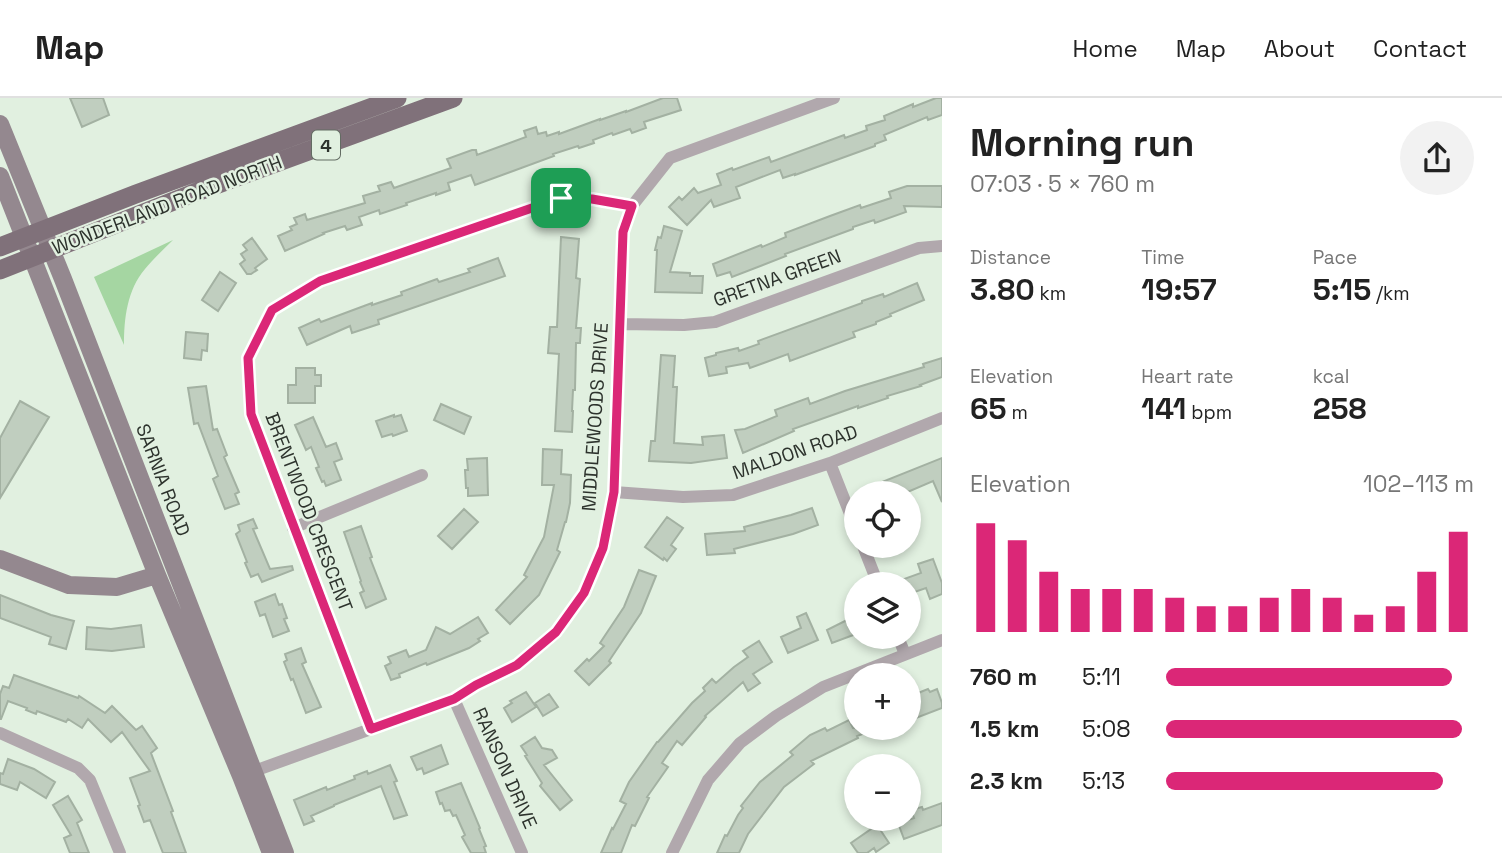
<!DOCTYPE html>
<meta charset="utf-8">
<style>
:root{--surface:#fff;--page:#f2f2f2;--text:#222;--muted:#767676;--line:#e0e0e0;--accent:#db2777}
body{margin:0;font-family:"Space Grotesk",sans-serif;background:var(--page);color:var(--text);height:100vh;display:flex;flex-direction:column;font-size:26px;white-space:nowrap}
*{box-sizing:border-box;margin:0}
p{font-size:23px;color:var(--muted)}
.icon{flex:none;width:38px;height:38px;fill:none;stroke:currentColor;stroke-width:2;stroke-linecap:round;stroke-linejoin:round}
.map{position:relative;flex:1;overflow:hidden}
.sheet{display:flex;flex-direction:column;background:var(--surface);width:560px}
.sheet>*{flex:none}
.tools{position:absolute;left:844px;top:383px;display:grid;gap:14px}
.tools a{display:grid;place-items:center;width:77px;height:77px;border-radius:50%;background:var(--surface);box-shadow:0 4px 10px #0003;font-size:35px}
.pin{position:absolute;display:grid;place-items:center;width:60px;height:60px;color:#fff;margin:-30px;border-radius:14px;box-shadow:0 4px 10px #0006}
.round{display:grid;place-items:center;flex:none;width:74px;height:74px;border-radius:37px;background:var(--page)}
.overview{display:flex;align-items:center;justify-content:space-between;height:119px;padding:0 28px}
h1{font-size:38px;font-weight:800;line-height:52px}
.figures{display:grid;grid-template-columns:repeat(3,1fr);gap:10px;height:119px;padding:7px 28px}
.figures div{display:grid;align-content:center}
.figures b{font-size:30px;font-weight:800}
.figures small{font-size:19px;font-weight:400}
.figures p{font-size:19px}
.chart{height:196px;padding:14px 28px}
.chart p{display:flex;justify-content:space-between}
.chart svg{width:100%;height:126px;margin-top:7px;stroke:var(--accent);stroke-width:6}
ul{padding:0 28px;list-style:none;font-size:23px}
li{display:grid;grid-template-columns:112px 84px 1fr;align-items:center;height:52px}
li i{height:18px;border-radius:9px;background:var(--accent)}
header{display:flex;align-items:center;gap:42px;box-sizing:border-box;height:98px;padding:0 35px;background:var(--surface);border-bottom:2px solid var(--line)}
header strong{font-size:33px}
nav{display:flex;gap:38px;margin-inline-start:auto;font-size:24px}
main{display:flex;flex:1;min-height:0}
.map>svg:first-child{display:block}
</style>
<header>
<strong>Map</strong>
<nav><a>Home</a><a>Map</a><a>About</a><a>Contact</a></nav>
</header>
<main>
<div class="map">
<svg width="942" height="755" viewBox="0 0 942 755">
<rect width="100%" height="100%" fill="#e1f0e0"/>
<path fill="#a5d6a2" d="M 173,142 C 163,152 153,161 145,171 C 127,192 124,221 124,247 L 94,179 Z"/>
<path fill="#c0cebf" stroke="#a3b1a2" stroke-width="2" d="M 70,0 L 103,0 L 109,17 L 82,29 Z
M 663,0 L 677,0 L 681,12 L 644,24 L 646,30 L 632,35 L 630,31 L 613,37 L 612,35 L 593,42 L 594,45 L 579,50 L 578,48 L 553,56 L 554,58 L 475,87 L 471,77 L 448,85 L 450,92 L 436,97 L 436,95 L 406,105 L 407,107 L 380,116 L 379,112 L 359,119 L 362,127 L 347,132 L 345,128 L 323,135 L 324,136 L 285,153 L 278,138 L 292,132 L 290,129 L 297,126 L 294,120 L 305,116 L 307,122 L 365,105 L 363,98 L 380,93 L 378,88 L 391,84 L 394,90 L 451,70 L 447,61 L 472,52 L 476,52 L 477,57 L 526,39 L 524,33 L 536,29 L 538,36 L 546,34 L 547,38 L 559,34 L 559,36 L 600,21 L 600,22 L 626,13 L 626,14 Z
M 936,0 L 942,0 L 942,17 L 928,22 L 927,19 L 884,37 L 886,42 L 875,46 L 875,48 L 795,77 L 795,76 L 783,80 L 780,72 L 736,89 L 740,100 L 714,109 L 711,102 L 687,127 L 669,109 L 679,99 L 682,102 L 694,90 L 698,95 L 721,87 L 717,76 L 732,70 L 733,72 L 769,59 L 771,64 L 844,37 L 845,40 L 867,32 L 866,28 L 885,22 L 884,18 L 913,6 L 913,9 Z
M 907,88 L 942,88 L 942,109 L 904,108 L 906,114 L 875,125 L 874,122 L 853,129 L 853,131 L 785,156 L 786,158 L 732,179 L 730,174 L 717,178 L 713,166 L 761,147 L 762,149 L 786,139 L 785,135 L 830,118 L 860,107 L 861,110 L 891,100 L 889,94 Z
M 664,128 L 682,133 L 670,174 L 690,175 L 690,178 L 703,178 L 702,195 L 655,194 L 657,152 L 655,152 L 658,139 L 661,140 Z
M 561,139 L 579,141 L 576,180 L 580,181 L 576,230 L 581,230 L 580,245 L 576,245 L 575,292 L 573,292 L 572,313 L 573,313 L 572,334 L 555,333 L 559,256 L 548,255 L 550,229 L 557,229 Z
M 252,140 L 267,161 L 255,170 L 257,172 L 251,176 L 247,176 L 240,166 L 245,162 L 241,156 L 247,152 L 243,147 Z
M 498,160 L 505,178 L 378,222 L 379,226 L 352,235 L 350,228 L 307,247 L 299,230 L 319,221 L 321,224 L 372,205 L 372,207 L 402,197 L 401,194 L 437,181 L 439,184 L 470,174 L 468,171 Z
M 220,174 L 236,185 L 218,213 L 202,202 Z
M 917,185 L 924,202 L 890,216 L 891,218 L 876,224 L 876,226 L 853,234 L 855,239 L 790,263 L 788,256 L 750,270 L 748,265 L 726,269 L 727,275 L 709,278 L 705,260 L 716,257 L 716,255 L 738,250 L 739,253 L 759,246 L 758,243 L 862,205 L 862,203 L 883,196 L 884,199 Z
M 186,234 L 208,236 L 207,253 L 202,252 L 201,262 L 184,260 Z
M 661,257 L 675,258 L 673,289 L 677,289 L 674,345 L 703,347 L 702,339 L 724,337 L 727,360 L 691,365 L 649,363 L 651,343 L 655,343 Z
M 942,260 L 942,279 L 920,287 L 921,288 L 887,298 L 888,300 L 858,310 L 858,308 L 793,331 L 794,333 L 743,355 L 735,332 L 745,331 L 777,318 L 775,312 L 808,300 L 810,306 L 845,293 L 924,269 L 923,266 Z
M 296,270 L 315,270 L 315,277 L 321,277 L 321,288 L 315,288 L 315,305 L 288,305 L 288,287 L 296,287 Z
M 206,288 L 213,332 L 217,331 L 227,357 L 224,359 L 239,394 L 235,396 L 239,406 L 225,411 L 213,381 L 218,378 L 198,325 L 194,326 L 188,290 Z
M 20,303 L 49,319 L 0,400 L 0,340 Z
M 441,306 L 471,319 L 464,336 L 434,322 Z
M 394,317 L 394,319 L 401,317 L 407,333 L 393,338 L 392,336 L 382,339 L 376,323 Z
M 313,319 L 326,349 L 336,345 L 342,361 L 334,364 L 341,382 L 326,388 L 324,383 L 322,384 L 316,370 L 319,369 L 311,349 L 306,352 L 295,327 Z
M 543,351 L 562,352 L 561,376 L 571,377 L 570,405 L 566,424 L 565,424 L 557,452 L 560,454 L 539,497 L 510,526 L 496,512 L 527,479 L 524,477 L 544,439 L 554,387 L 542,387 Z
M 487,360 L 488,397 L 468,398 L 468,390 L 466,390 L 465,372 L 468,372 L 467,361 Z
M 942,360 L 942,404 L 933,383 L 903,396 L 860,396 L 878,388 L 877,386 Z
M 812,410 L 818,427 L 793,436 L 734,451 L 735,455 L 707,457 L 705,436 L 745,433 L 744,429 L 791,417 Z
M 464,411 L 478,424 L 452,451 L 438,438 Z
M 667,419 L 683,430 L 671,447 L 676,451 L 667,463 L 664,460 L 663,462 L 645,449 Z
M 253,421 L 257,430 L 253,431 L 270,471 L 292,468 L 293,472 L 262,484 L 258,476 L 251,479 L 245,465 L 247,464 L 236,436 L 240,433 L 238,427 Z
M 361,428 L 372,459 L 370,460 L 386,501 L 366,510 L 360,495 L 364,493 L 360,484 L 361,483 L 344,434 Z
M 933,461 L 942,485 L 942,496 L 930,501 L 926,490 L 909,496 L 908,486 L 906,486 L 904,481 L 921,475 L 918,466 Z
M 639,472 L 656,478 L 641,515 L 609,563 L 611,565 L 589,587 L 575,573 L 587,561 L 589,563 L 604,548 L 600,545 L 624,509 Z
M 275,496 L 279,507 L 282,506 L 287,520 L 284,521 L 289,533 L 273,539 L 265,516 L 260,518 L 255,504 Z
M 0,497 L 51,517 L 74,523 L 66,551 L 49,546 L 51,539 L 0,520 Z
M 806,515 L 818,542 L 788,555 L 781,539 L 801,530 L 797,519 Z
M 478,519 L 488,535 L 478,541 L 480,543 L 469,550 L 427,567 L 426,565 L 399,576 L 400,579 L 391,582 L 385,568 L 391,565 L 388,559 L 406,552 L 409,559 L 426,552 L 436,529 L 450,536 Z
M 851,520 L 852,523 L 856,522 L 856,536 L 832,545 L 827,532 Z
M 141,527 L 144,549 L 112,553 L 86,551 L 87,529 L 111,531 Z
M 759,543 L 772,564 L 753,576 L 760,585 L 748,593 L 743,584 L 705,618 L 706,619 L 682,647 L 677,643 L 662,665 L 668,669 L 647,699 L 649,700 L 635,728 L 632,727 L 621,755 L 601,755 L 612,730 L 613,731 L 626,706 L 620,703 L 629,684 L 657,644 L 658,644 L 692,605 L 705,593 L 703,590 L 712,581 L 716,585 L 734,569 L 748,559 L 743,553 Z
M 301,550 L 306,564 L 302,566 L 321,609 L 306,615 L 293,581 L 291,582 L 284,564 L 287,562 L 285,556 Z
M 14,577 L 78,600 L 79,598 L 105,615 L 112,608 L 136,632 L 142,628 L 157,650 L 151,655 L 173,713 L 171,714 L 186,755 L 163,755 L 150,722 L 144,724 L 138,708 L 140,707 L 130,680 L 150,673 L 122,634 L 111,644 L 88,621 L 82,630 L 68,621 L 66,624 L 37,613 L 36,616 L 26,612 L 27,610 L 8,603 L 1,621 L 0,621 L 0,596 L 3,588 L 9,590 Z
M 928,591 L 930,594 L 937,591 L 942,605 L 942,610 L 908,623 L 908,599 Z
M 526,594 L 536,609 L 512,624 L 504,610 L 512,605 L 510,603 Z
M 549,596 L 558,609 L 543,618 L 535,605 Z
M 849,622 L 853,630 L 876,631 L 857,638 L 858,640 L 811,663 L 814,666 L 784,689 L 748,736 L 739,755 L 717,755 L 725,737 L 727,738 L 738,717 L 743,710 L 741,708 L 760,684 L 793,657 L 790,654 L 810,637 L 825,630 L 827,633 Z
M 535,639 L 542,650 L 552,652 L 557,660 L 544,667 L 572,702 L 560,712 L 540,688 L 542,685 L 525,658 L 527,657 L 521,648 Z
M 441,647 L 448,666 L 424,676 L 422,670 L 417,672 L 411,659 Z
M 8,661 L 34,671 L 55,684 L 46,700 L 20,684 L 17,692 L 0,686 L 0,675 L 3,676 Z
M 390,667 L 397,683 L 394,684 L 407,717 L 394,721 L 381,688 L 334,707 L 334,708 L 311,718 L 314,723 L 304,727 L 294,702 L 326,689 L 327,692 L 355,681 L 354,678 L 367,673 L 368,676 Z
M 461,685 L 480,730 L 479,731 L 486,748 L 484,749 L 486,755 L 471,755 L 462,739 L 465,737 L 456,717 L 453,718 L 450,712 L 445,713 L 442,705 L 440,706 L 436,694 Z
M 68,698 L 82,722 L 77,725 L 89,755 L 70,755 L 64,740 L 71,737 L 53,707 Z
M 942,705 L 942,727 L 904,741 L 898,725 L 914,720 L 911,712 L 922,709 L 923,712 Z
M 877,727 L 889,745 L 876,754 L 874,750 L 867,755 L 858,755 L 851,745 Z"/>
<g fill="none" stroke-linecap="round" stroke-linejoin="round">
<path stroke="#b1a8ad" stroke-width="12" d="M 621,226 L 684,227 L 715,224 L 919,150 L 942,148
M 830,365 L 856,431
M 614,394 L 683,399 L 733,397 L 830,365 L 942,320
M 293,430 L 422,377
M 863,448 L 878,486
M 898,539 L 905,556
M 454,601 L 522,755
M 371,631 L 251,316 L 248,260 L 272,212 L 320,183 L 561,100 L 592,101 L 632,108
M 0,635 L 78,670 L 90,682 L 120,755
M 246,676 L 454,601 L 476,587 L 517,567 L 557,534 L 584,494 L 603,450 L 614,394 L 623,134 L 632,108 L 670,60 L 834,0
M 672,755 L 708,682 L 740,645 L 776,618 L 823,589 L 942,542"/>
<path stroke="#94888f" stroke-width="18" d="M 0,26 L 63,181 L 285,755
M 0,78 L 157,477 L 241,678 L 271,755
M 0,461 L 69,487 L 117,489 L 157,477"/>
<path stroke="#80717a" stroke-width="19" d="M 0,149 L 136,96 L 397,0
M 0,172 L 199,93 L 453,0"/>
</g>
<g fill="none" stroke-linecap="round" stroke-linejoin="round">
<g stroke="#fff" stroke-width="14">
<path id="route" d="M 561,100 L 592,101 L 632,108 L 623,134 L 614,394 L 603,450 L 584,495 L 556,534 L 517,567 L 476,587 L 454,601 L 371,631 L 251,316 L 248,260 L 272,212 L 320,183 Z"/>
</g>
<use href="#route" stroke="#db2777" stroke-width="9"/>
</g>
<g text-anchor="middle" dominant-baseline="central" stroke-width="5" stroke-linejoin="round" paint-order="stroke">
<rect fill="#e1f0e0" stroke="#636c63" stroke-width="2" x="312" y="32.5" width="28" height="29" rx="5"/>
<g font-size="18" font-weight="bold" fill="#2d332d">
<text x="326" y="47">4</text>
</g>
<g font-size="19" fill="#2d332d" stroke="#e1f0e0">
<text transform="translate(167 107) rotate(-21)">WONDERLAND ROAD NORTH</text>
<text transform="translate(777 180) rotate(-20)">GRETNA GREEN</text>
<text transform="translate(595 319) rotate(-86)">MIDDLEWOODS DRIVE</text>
<text transform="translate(795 354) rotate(-19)">MALDON ROAD</text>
<text transform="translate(163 382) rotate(69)">SARNIA ROAD</text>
<text transform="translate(309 414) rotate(69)">BRENTWOOD CRESCENT</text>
<text transform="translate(505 670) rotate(66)">RANSON DRIVE</text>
</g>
</g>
</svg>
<div class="tools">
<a><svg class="icon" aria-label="locate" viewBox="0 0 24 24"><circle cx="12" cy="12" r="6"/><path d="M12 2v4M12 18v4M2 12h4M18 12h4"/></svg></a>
<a><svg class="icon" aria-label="layers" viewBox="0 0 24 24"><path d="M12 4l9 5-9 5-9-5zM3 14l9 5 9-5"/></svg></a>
<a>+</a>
<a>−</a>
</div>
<div class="pin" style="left:561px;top:100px;background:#1e9e55"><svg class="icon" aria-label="arrive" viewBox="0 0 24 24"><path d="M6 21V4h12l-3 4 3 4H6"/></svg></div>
</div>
<section class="sheet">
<div class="overview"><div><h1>Morning run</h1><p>07:03 · 5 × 760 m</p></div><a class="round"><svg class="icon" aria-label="share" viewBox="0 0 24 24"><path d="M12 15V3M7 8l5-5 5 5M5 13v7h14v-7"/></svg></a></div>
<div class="figures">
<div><p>Distance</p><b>3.80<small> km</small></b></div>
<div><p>Time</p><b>19:57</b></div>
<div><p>Pace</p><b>5:15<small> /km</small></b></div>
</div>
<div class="figures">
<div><p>Elevation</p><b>65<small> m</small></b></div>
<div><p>Heart rate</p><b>141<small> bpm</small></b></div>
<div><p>kcal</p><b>258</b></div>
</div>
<div class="chart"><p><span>Elevation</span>102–113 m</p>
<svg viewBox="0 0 160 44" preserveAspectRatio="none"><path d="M5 44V6M15 44V12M25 44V23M35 44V29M45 44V29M55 44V29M65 44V32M75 44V35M85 44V35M95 44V32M105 44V29M115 44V32M125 44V38M135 44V35M145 44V23M155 44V9"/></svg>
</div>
<ul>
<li><b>760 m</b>5:11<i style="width:93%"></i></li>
<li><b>1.5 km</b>5:08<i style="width:96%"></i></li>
<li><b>2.3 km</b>5:13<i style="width:90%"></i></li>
</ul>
</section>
</main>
